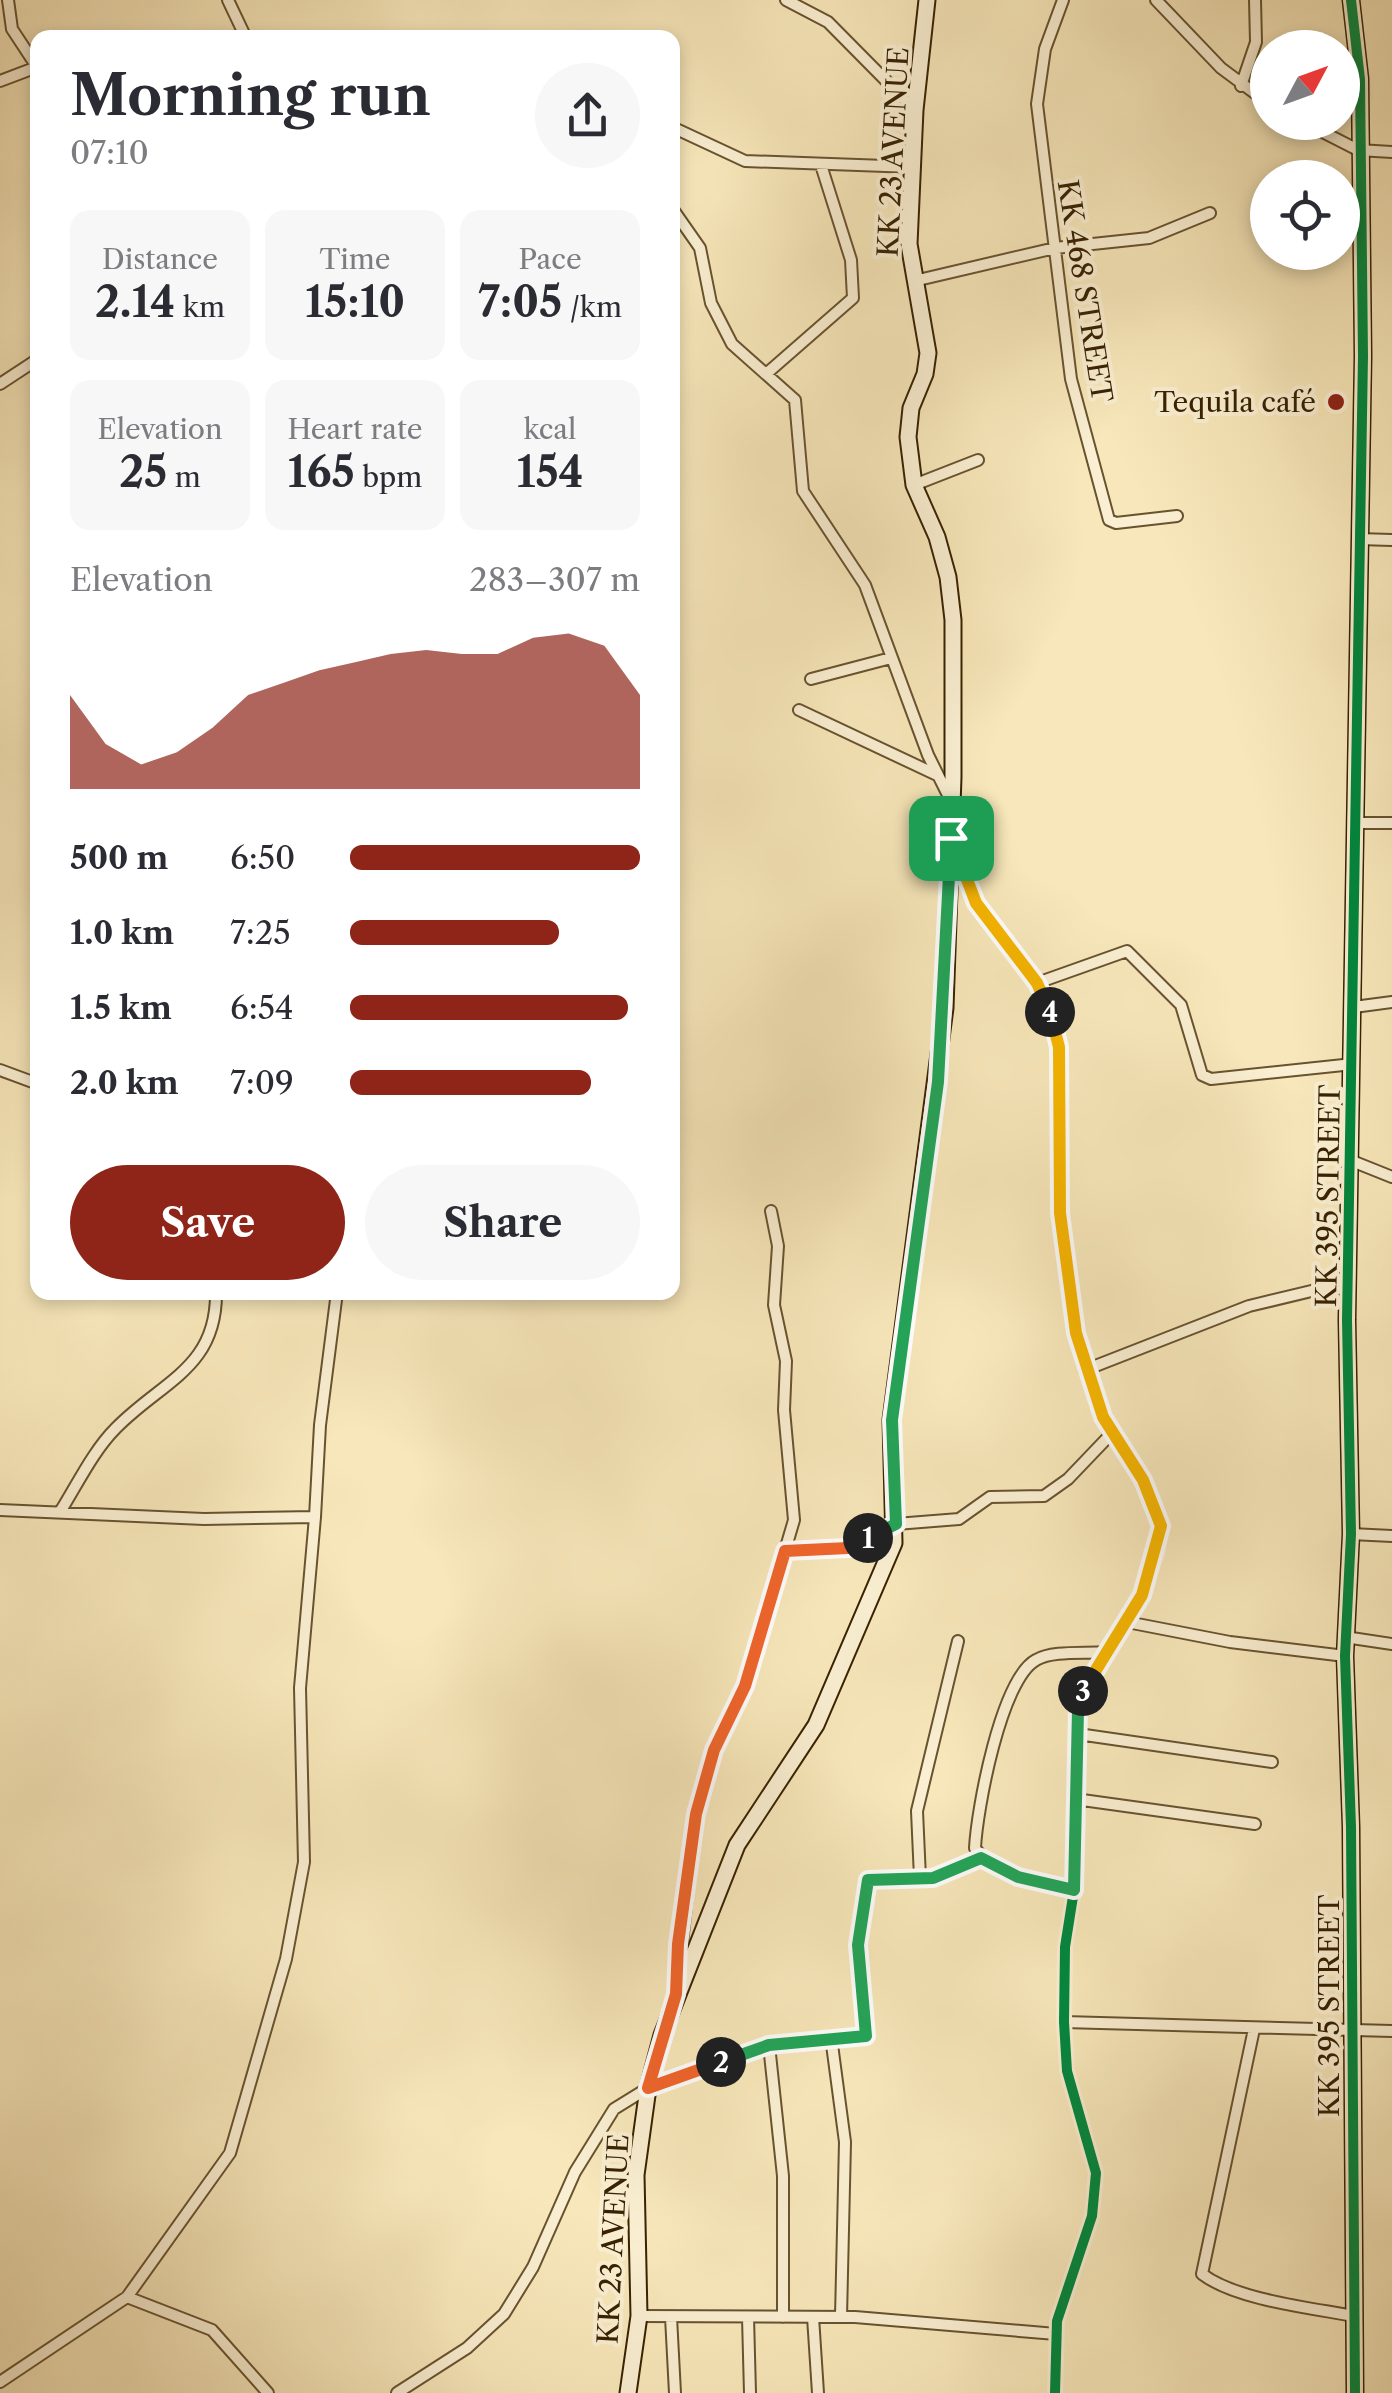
<!DOCTYPE html>
<meta charset="utf-8">
<style>
:root{--surface:#fff;--page:#f7f7f7;--text:#2b2b33;--muted:#7c7c81;--accent:#8f2418}
body{margin:0;font-family:"Libre Caslon Text",serif;background:var(--page);color:var(--text);height:100vh;display:flex;flex-direction:column;font-size:38px;white-space:nowrap}
*{box-sizing:border-box;margin:0}
p{font-size:32px;color:var(--muted)}
.icon{flex:none;width:55px;height:55px;fill:none;stroke:currentColor;stroke-width:2;stroke-linecap:round;stroke-linejoin:round}
.map{position:relative;flex:1;overflow:hidden}
.drawer{position:absolute;left:30px;top:30px;width:650px;height:1270px;display:flex;flex-direction:column;background:var(--surface);border-radius:20px;box-shadow:0 5px 15px #0003}
.drawer>*{flex:none}
.needle{width:65px;rotate:49deg}
.buttons{position:absolute;left:1250px;top:30px;display:grid;gap:20px}
.buttons a{display:grid;place-items:center;width:110px;height:110px;border-radius:50%;background:var(--surface);box-shadow:0 5px 15px #0003;font-size:50px}
.pin{position:absolute;display:grid;place-items:center;width:85px;height:85px;color:#fff;margin:-42px;border-radius:20px;box-shadow:0 5px 15px #0006}
.km{position:absolute;width:50px;height:50px;margin:-25px;border-radius:50%;background:#222;color:#fff;font-size:28px;line-height:50px;text-align:center}
.round{display:grid;place-items:center;flex:none;width:105px;height:105px;border-radius:52px;background:var(--page)}
.headline{display:flex;align-items:center;justify-content:space-between;height:170px;padding:0 40px}
h1{font-size:55px;font-weight:800;line-height:75px}
.figures{display:grid;grid-template-columns:repeat(3,1fr);gap:15px;height:170px;padding:10px 40px}
.figures div{display:grid;align-content:center;border-radius:20px;background:var(--page);text-align:center}
.figures b{font-size:42px;font-weight:800}
.figures small{font-size:28px;font-weight:400}
.figures p{font-size:28px}
.chart{height:280px;padding:20px 40px}
.chart p{display:flex;justify-content:space-between}
.chart svg{width:100%;height:180px;margin-top:10px;fill:var(--accent);opacity:.7}
.primary-button{display:flex;gap:20px;margin-top:auto;padding:20px 40px}
.primary-button a{flex:1;height:115px;border-radius:60px;background:var(--accent);color:#fff;font-size:40px;font-weight:800;line-height:115px;text-align:center}
.primary-button a+a{background:var(--page);color:var(--text)}
ul{padding:0 40px;list-style:none;font-size:32px}
li{display:grid;grid-template-columns:160px 120px 1fr;align-items:center;height:75px}
li i{height:25px;border-radius:12px;background:var(--accent)}
.map>svg:first-child{display:block}
</style>
<div class="map">
<svg width="1392" height="2393" viewBox="0 0 1392 2393">
<rect width="100%" height="100%" fill="#f7e7ba"/>
<filter id="stains"><feTurbulence type="fractalNoise" baseFrequency=".002" numOctaves="4"/><feColorMatrix values="0 0 0 0 .2 0 0 0 0 .09 0 0 0 0 .02 0 0 0 .5 -.17"/></filter>
<radialGradient id="worn" r=".72"><stop offset=".6" stop-color="#630" stop-opacity="0"/><stop offset="1" stop-color="#630" stop-opacity=".3"/></radialGradient>
<g fill="none" stroke-linecap="round" stroke-linejoin="round">
<g stroke="#68532f" stroke-width="14">
<path id="street" d="M 228,0 L 246,38
M 786,0 L 828,22 L 915,110
M 1063,0 L 1045,49 L 1037,104 L 1071,379 L 1109,520 L 1116,523 L 1177,516
M 1156,0 L 1221,68 L 1268,103
M 0,81 L 37,67 L 12,29 L 8,0
M 1241,86 L 1256,42 L 1255,0
M 1303,122 L 1358,150 L 1392,152
M 672,127 L 745,161 L 913,167
M 672,208 L 700,248 L 711,303 L 732,344 L 795,400 L 803,491 L 865,585 L 928,755 L 951,801
M 1342,220 L 1359,216
M 914,281 L 1055,248 L 1149,238 L 1210,213
M 766,374 L 853,298 L 851,260 L 821,165
M 0,384 L 38,359
M 914,485 L 978,460
M 1358,539 L 1392,540
M 811,679 L 891,658
M 799,710 L 937,775
M 1356,823 L 1392,823
M 954,845 L 976,903 L 1037,983 L 1051,1013 L 1061,1073 L 1060,1213 L 1076,1333 L 1103,1417 L 1143,1480 L 1161,1526 L 1158,1551 L 1141,1595 L 1090,1676 L 1078,1710 L 1074,1890 L 1065,1947 L 1064,2022 L 1067,2071 L 1096,2173 L 1092,2216 L 1057,2321 L 1055,2393
M 1037,983 L 1127,951 L 1181,1005 L 1202,1075 L 1211,1079 L 1353,1064
M 1354,1007 L 1392,1002
M 0,1070 L 38,1084
M 1352,1161 L 1392,1177
M 1085,1370 L 1249,1306 L 1349,1282
M 0,1510 L 204,1519 L 315,1517 L 320,1425 L 337,1292
M 60,1512 C 77,1485 93,1451 116,1428 C 162,1381 217,1368 216,1292
M 1351,1534 L 1392,1536
M 785,1551 L 848,1548 L 896,1524 L 959,1519 L 990,1497 L 1044,1496 L 1068,1479 L 1111,1434
M 1127,1622 L 1230,1642 L 1345,1656
M 1345,1637 L 1392,1644
M 1078,1734 L 1272,1762
M 1075,1799 L 1255,1824
M 920,1878 L 917,1811 L 958,1641
M 1074,1890 C 1041,1882 995,1879 975,1848 C 977,1809 1001,1679 1036,1660 C 1053,1650 1086,1654 1105,1652
M 677,1989 L 696,1814 L 714,1750 L 745,1686 L 794,1520 L 784,1410 L 786,1361 L 774,1305 L 778,1246 L 771,1211
M 1064,2022 L 1392,2031
M 1254,2029 L 1202,2274 C 1236,2300 1312,2308 1354,2316
M 831,2037 L 845,2142 L 841,2317
M 769,2045 L 783,2176 L 783,2317
M 127,2297 L 212,2330 L 268,2393
M 639,2316 L 855,2317 L 1056,2334
M 671,2317 L 675,2393
M 748,2317 L 750,2393
M 813,2317 L 818,2393
M 0,2382 L 127,2297 L 230,2153 L 286,1959 L 304,1862 L 300,1688 L 315,1517
M 397,2393 L 467,2348 L 504,2314 L 533,2267 L 575,2172 L 614,2109 L 648,2088 L 769,2045 L 866,2036 L 858,1945 L 868,1880 L 933,1878 L 981,1858"/>
</g>
<g stroke="#382201" stroke-width="19">
<path id="secondary" d="M 1351,0 L 1360,79 L 1363,356 L 1347,1320 L 1351,1534 L 1345,1656 L 1351,1827 L 1355,2393
M 628,2393 L 639,2316 L 636,2175 L 648,2088 L 662,2035 L 737,1845 L 816,1725 L 894,1543 L 891,1420 L 945,1008 L 953,777 L 953,620 L 948,577 L 937,537 L 914,485 L 908,437 L 911,408 L 925,374 L 928,353 L 909,244 L 915,110 L 927,0"/>
</g>
<use href="#street" stroke="#faefd2" stroke-width="10"/>
<use href="#secondary" stroke="#faefd2" stroke-width="15"/>
<g stroke="#faefd2" stroke-width="16">
<path id="cycleway" d="M 1351,0 L 1360,79 L 1363,356 L 1347,1320 L 1351,1534 L 1345,1656 L 1351,1827 L 1355,2393
M 951,838 L 976,903 L 1037,983 L 1051,1013 L 1061,1073 L 1060,1213 L 1076,1333 L 1103,1417 L 1143,1480 L 1161,1526 L 1158,1551 L 1141,1595 L 1090,1676 L 1078,1710 L 1074,1890 L 1065,1947 L 1064,2022 L 1067,2071 L 1096,2173 L 1092,2216 L 1057,2321 L 1055,2393"/>
</g>
<use href="#cycleway" stroke="#00873e" stroke-width="10"/>
</g>
<g fill="none" stroke-linecap="round" stroke-linejoin="round">
<g stroke="#fff" stroke-width="20">
<path id="split-1" d="M 868,1538 L 896,1524 L 892,1420 L 938,1082 L 951,838"/>
</g>
<g stroke="#fff" stroke-width="20">
<path id="split-2" d="M 721,2062 L 648,2088 L 676,1994 L 678,1944 L 696,1814 L 714,1750 L 745,1686 L 785,1551 L 848,1548 L 868,1538"/>
</g>
<g stroke="#fff" stroke-width="20">
<path id="split-3" d="M 721,2062 L 769,2045 L 866,2036 L 858,1945 L 868,1880 L 933,1878 L 981,1858 L 1018,1877 L 1074,1890 L 1078,1710 L 1083,1691"/>
</g>
<g stroke="#fff" stroke-width="20">
<path id="split-4" d="M 1050,1012 L 1059,1047 L 1060,1213 L 1076,1333 L 1103,1417 L 1143,1480 L 1161,1526 L 1142,1595 L 1083,1691"/>
</g>
<g stroke="#fff" stroke-width="20">
<path id="split-5" d="M 951,838 L 976,903 L 1037,983 L 1050,1012"/>
</g>
<use href="#split-1" stroke="#22a559" stroke-width="12"/>
<use href="#split-2" stroke="#f0652b" stroke-width="12"/>
<use href="#split-3" stroke="#22a559" stroke-width="12"/>
<use href="#split-4" stroke="#f5b400" stroke-width="12"/>
<use href="#split-5" stroke="#f5b400" stroke-width="12"/>
</g>
<circle fill="#8f2418" stroke="#faefd2" stroke-width="4" cx="1336" cy="402" r="10"/>
<g text-anchor="middle" dominant-baseline="central" stroke-width="8" stroke-linejoin="round" paint-order="stroke">
<g font-size="28" fill="#382201" stroke="#faefd2">
<text transform="translate(893 152) rotate(-87)">KK 23 AVENUE</text>
<text transform="translate(1085 291) rotate(81)">KK 468 STREET</text>
<text transform="translate(1328 1196) rotate(-89)">KK 395 STREET</text>
<text transform="translate(1329 2006) rotate(-90)">KK 395 STREET</text>
<text transform="translate(613 2239) rotate(-87)">KK 23 AVENUE</text>
</g>
<g font-size="28" fill="#382201" stroke="#faefd2" text-anchor="end">
<text x="1316" y="402">Tequila café</text>
</g>
</g>
<rect width="100%" height="100%" filter="url(#stains)"/>
<rect width="100%" height="100%" fill="url(#worn)"/>
</svg>
<div class="buttons">
<a><svg class="needle" viewBox="-14 -14 28 28"><path d="M0-13l5 13h-10z" fill="#e53935"/><path d="M0 13l5-13h-10z" fill="#7c7c81"/></svg></a>
<a><svg class="icon" aria-label="locate" viewBox="0 0 24 24"><circle cx="12" cy="12" r="6"/><path d="M12 2v4M12 18v4M2 12h4M18 12h4"/></svg></a>
</div>
<div class="pin" style="left:951px;top:838px;background:#1e9e55"><svg class="icon" aria-label="arrive" viewBox="0 0 24 24"><path d="M6 21V4h12l-3 4 3 4H6"/></svg></div>
<b class="km" style="left:868px;top:1538px">1</b>
<b class="km" style="left:721px;top:2062px">2</b>
<b class="km" style="left:1083px;top:1691px">3</b>
<b class="km" style="left:1050px;top:1012px">4</b>
<section class="drawer">
<div class="headline"><div><h1>Morning run</h1><p>07:10</p></div><a class="round"><svg class="icon" aria-label="share" viewBox="0 0 24 24"><path d="M12 15V3M7 8l5-5 5 5M5 13v7h14v-7"/></svg></a></div>
<div class="figures">
<div><p>Distance</p><b>2.14<small> km</small></b></div>
<div><p>Time</p><b>15:10</b></div>
<div><p>Pace</p><b>7:05<small> /km</small></b></div>
</div>
<div class="figures">
<div><p>Elevation</p><b>25<small> m</small></b></div>
<div><p>Heart rate</p><b>165<small> bpm</small></b></div>
<div><p>kcal</p><b>154</b></div>
</div>
<div class="chart"><p><span>Elevation</span>283–307 m</p>
<svg viewBox="0 0 160 44" preserveAspectRatio="none"><path d="M0 44V21L10 33L20 38L30 35L40 29L50 21L60 18L70 15L80 13L90 11L100 10L110 11L120 11L130 7L140 6L150 9L160 21V44z"/></svg>
</div>
<ul>
<li><b>500 m</b>6:50<i style="width:100%"></i></li>
<li><b>1.0 km</b>7:25<i style="width:72%"></i></li>
<li><b>1.5 km</b>6:54<i style="width:96%"></i></li>
<li><b>2.0 km</b>7:09<i style="width:83%"></i></li>
</ul>
<div class="primary-button"><a>Save</a><a>Share</a></div>
</section>
</div>
